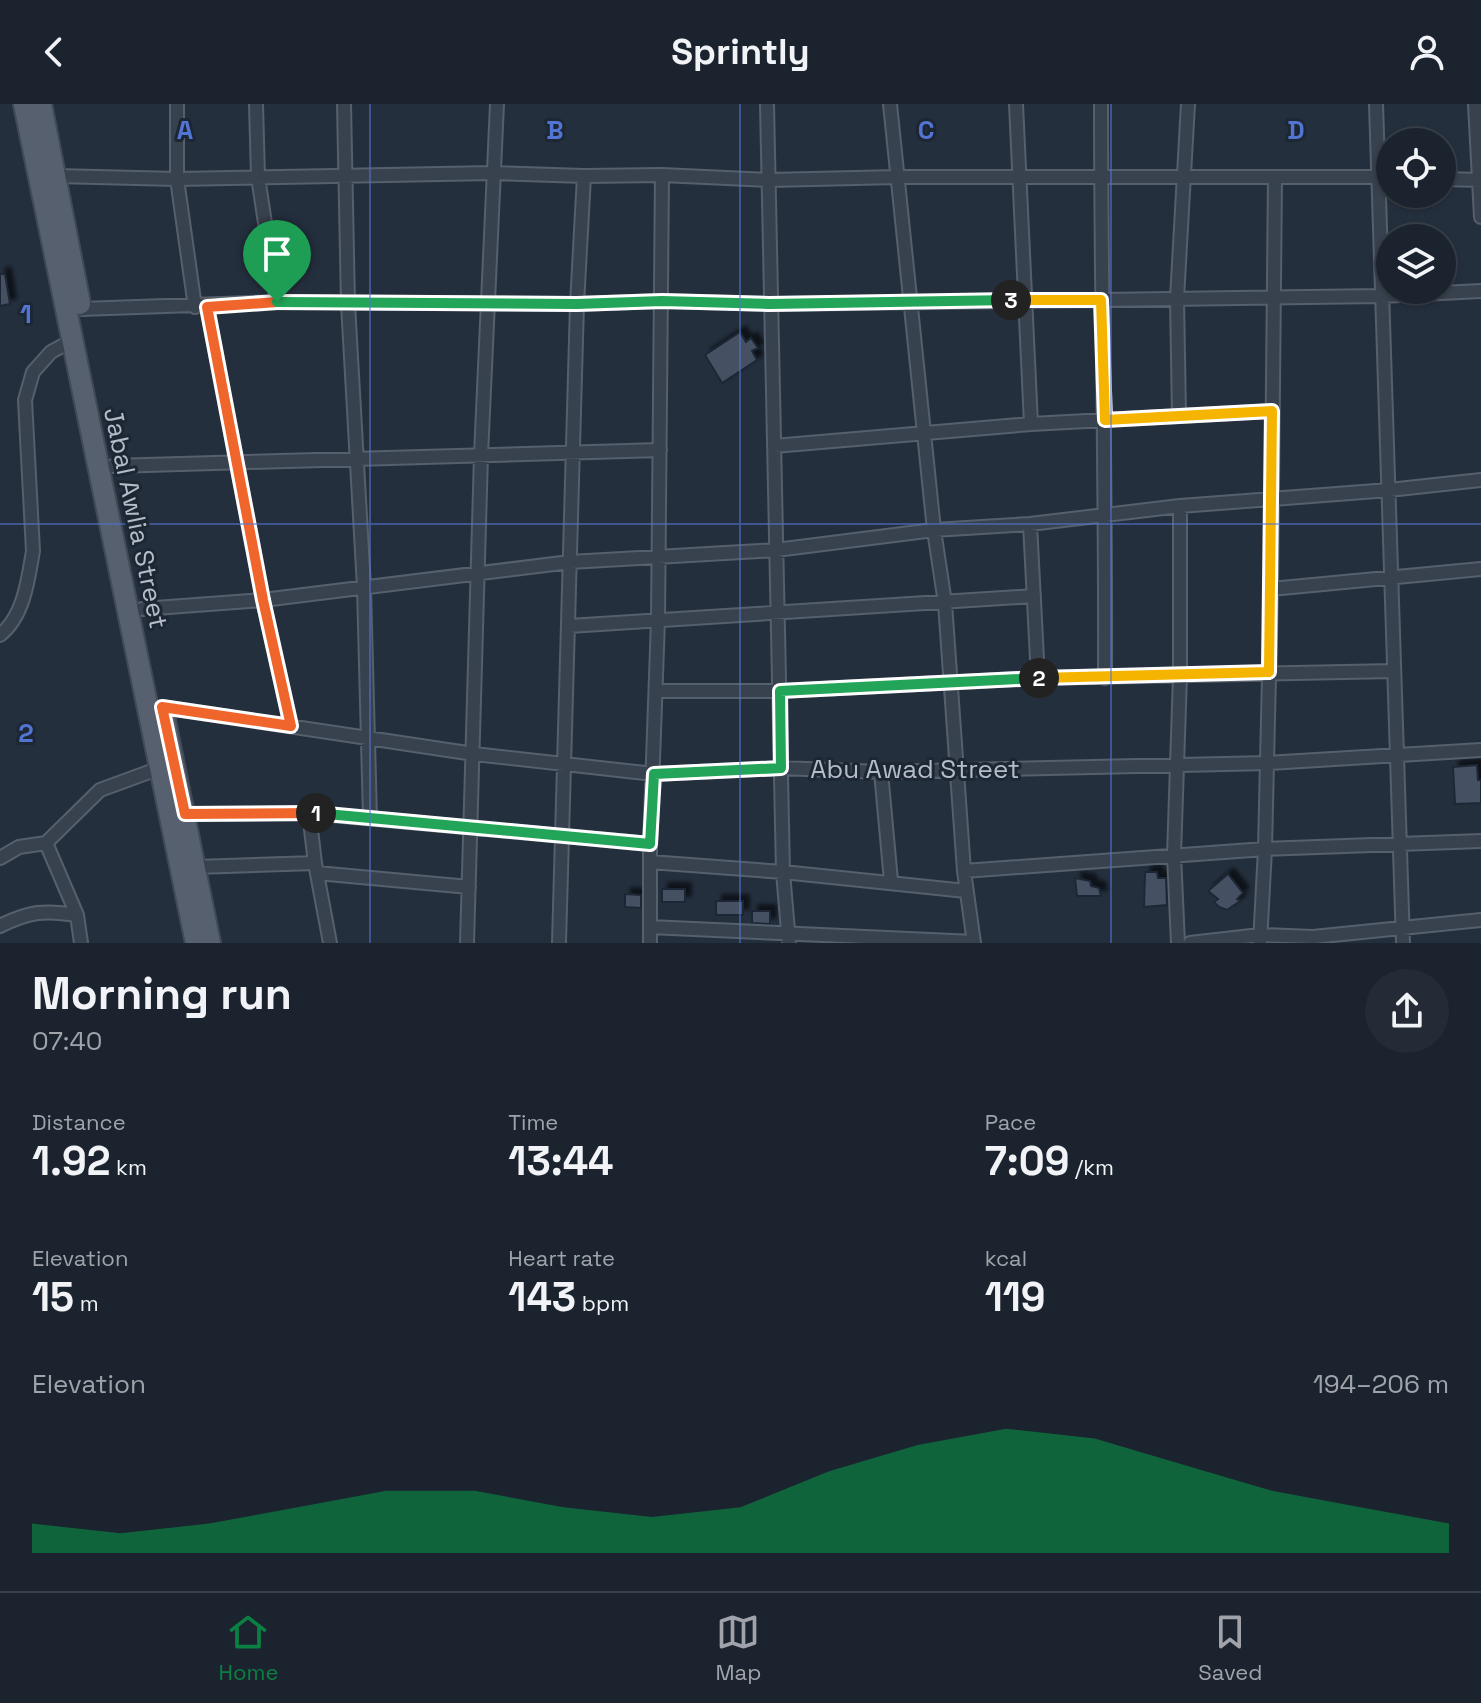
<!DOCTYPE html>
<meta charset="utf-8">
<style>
:root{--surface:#1b232e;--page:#242b36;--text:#f1f3f6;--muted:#a0a4aa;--line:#39404a;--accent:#0b8043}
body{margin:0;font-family:"Space Grotesk",sans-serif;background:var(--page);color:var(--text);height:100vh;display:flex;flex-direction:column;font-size:30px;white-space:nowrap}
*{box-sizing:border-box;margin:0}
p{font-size:26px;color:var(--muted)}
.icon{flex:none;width:44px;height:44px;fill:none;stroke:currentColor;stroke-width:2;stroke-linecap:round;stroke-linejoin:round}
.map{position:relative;height:839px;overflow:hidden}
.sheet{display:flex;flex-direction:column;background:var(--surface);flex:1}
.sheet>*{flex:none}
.controls{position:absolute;left:1376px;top:24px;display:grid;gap:16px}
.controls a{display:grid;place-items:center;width:80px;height:80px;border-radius:50%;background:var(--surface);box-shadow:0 2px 6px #0004,0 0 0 2px var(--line);font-size:40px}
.pin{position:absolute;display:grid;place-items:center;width:68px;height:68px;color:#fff;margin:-82px -34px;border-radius:50% 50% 50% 0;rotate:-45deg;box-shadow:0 0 8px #0007}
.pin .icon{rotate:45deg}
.km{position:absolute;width:40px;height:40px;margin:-20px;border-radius:50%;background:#222;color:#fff;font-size:22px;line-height:40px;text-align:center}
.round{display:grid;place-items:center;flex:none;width:84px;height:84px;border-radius:42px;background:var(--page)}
.overview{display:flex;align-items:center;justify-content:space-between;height:136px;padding:0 32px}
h1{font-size:44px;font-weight:700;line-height:60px}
.metrics{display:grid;grid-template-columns:repeat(3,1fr);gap:12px;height:136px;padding:8px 32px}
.metrics div{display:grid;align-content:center}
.metrics b{font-size:40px;font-weight:700}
.metrics small{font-size:22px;font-weight:400}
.metrics p{font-size:22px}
.chart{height:224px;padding:16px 32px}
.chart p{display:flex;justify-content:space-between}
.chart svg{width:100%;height:144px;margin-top:8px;fill:var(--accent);opacity:.7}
header{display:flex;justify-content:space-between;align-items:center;height:104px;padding:0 32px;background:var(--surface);font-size:36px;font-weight:700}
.tab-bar{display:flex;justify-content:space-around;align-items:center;height:112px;border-top:2px solid var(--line);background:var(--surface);font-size:22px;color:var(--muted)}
.tab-bar a{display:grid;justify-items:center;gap:4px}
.tab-bar .active{color:var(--accent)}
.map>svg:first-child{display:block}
</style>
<header><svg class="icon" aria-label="back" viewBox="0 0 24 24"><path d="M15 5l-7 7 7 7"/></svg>Sprintly<svg class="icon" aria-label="person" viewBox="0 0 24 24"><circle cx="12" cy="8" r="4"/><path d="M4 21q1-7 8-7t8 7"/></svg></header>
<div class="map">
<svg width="1481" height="839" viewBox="0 0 1481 839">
<defs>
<filter id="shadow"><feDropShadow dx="6" dy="-6" stdDeviation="2" flood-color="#0009"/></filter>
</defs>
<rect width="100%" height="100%" fill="#242f3e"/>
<path fill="#455162" stroke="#1f2835" stroke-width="2" filter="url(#shadow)" d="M 0,170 L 5,170 L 10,200 L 0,202 Z
M 740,228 L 746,238 L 751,234 L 758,244 L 752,247 L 757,256 L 722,279 L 705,251 Z
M 1477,661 L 1478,676 L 1481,676 L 1481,699 L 1455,700 L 1453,663 Z
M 1145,768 L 1157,768 L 1158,774 L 1166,774 L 1167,801 L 1144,803 Z
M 1228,770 L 1243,789 L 1237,795 L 1240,797 L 1227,806 L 1219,803 L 1214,798 L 1218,795 L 1208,787 Z
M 1075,774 L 1090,777 L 1091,782 L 1099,784 L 1101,792 L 1077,792 Z
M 662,785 L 685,785 L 685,798 L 662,798 Z
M 625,790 L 641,791 L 641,804 L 625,803 Z
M 716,797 L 743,797 L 743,811 L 716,811 Z
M 752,807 L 770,807 L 770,820 L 752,819 Z"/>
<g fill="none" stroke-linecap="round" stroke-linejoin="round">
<g stroke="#565f6c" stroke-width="16">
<path id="street" d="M 177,0 L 177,75 L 195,203
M 256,0 L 258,73 L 277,198
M 344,0 L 348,200 L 364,483 L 370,714
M 767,0 L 783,768 L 789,839
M 890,0 L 934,426 L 945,499 L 964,767 L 974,839
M 1016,0 L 1031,320
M 1101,0 C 1101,192 1106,383 1105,574
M 1376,0 L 1403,839
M 1475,0 L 1481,113
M 56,72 L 177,75 L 493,69 L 584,72 L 662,71 L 769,76 L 898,73 L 1390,73
M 1442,75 L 1481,76
M 207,203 L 263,496 L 291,622
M 81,205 L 277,198 L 577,200 L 662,197 L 769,200 L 1101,196 L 1382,192 L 1481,187
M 1179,312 L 1177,194 L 1188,0
M 774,342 L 1031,320 L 1272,307
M 113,362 L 660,346
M 1030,420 L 1038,574
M 1271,485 L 1481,465
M 142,505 L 263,496 L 570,458 L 776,446 L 934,426 L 1030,420 L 1180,402 L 1389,386 L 1481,376
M 569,522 L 1034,492
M 0,531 C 24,512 28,476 33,447 L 25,296 L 33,268 L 51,248 L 73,236
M 656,587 L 780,587 L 1038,574 L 1394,567
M 162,603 L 474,650 L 654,670 L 781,664 L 881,668 L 1268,659 L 1481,646
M 881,668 L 891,777
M 309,709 L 315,759 L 330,839
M 185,710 L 309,709 L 650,740
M 46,739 L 77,811 L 81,839
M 0,754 L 19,743 L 46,739 L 100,686 L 160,664
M 650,758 L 783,768 L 966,787
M 195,763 L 315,759
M 964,767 L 1265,745 L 1481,737
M 317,769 L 469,783
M 0,822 C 30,807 45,806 77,811
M 650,823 L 974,838
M 467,839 L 481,351 L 497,0
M 559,839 L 577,200 L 584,72
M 650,839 L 650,740 L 658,516 L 662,71
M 1178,839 L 1174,751 L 1180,572 L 1180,402
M 1190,839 L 1260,831 L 1313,833 L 1481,816
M 1260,839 L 1265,745 L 1271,485 L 1275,73"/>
</g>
<g stroke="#414a57" stroke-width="24">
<path id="primary" d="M 24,0 L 196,839
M 41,0 L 80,200
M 164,612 L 210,839"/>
</g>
<use href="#street" stroke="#38414e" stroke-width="12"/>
<use href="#primary" stroke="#56606e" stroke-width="20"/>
</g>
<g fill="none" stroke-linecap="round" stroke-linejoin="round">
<g stroke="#fff" stroke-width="16">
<path id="split-1" d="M 277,198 L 207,203 L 263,496 L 291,622 L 162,603 L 185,710 L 316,709"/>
</g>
<g stroke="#fff" stroke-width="16">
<path id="split-2" d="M 316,709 L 650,740 L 654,670 L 781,664 L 780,587 L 1039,574"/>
</g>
<g stroke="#fff" stroke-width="16">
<path id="split-3" d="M 1011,196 L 1101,196 L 1105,316 L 1272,307 L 1269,568 L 1039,574"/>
</g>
<g stroke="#fff" stroke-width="16">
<path id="split-4" d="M 277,198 L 577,200 L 662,197 L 769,200 L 1011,196"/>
</g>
<use href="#split-1" stroke="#f0652b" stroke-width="10"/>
<use href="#split-2" stroke="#22a559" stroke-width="10"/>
<use href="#split-3" stroke="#f5b400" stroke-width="10"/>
<use href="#split-4" stroke="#22a559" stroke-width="10"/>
</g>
<path fill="none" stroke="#5274d3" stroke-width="2" stroke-opacity="0.55" d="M 370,0 L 370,839M 740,0 L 740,839M 1111,0 L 1111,839M 0,420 L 1481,420"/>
<g text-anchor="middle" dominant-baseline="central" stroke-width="6" stroke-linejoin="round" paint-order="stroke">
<g font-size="26" fill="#b4bcc9" stroke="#1d2633">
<text transform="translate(136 414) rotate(78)">Jabal Awlia Street</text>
<text x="915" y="665">Abu Awad Street</text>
</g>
</g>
<g font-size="26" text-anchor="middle" font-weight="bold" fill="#5274d3" stroke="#1d2633" stroke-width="6" stroke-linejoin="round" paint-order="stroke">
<text x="185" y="35">A</text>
<text x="555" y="35">B</text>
<text x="926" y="35">C</text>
<text x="1296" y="35">D</text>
<text x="26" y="219">1</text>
<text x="26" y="638">2</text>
</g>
</svg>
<div class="controls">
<a><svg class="icon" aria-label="locate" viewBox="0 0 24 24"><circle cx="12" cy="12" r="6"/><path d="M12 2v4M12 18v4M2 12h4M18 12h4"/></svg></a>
<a><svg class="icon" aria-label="layers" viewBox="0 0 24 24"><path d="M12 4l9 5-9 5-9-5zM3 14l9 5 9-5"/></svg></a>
</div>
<div class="pin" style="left:277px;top:198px;background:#1e9e55"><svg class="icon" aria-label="arrive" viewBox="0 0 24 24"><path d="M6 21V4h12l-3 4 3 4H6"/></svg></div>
<b class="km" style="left:316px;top:709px">1</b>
<b class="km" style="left:1039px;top:574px">2</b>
<b class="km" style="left:1011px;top:196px">3</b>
</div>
<section class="sheet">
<div class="overview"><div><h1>Morning run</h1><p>07:40</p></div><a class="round"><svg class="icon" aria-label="share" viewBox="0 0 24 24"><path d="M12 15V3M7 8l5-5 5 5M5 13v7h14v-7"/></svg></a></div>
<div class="metrics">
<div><p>Distance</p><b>1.92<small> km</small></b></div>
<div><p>Time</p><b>13:44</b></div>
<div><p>Pace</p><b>7:09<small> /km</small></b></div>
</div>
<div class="metrics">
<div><p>Elevation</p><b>15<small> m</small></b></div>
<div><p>Heart rate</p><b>143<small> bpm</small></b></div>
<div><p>kcal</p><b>119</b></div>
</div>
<div class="chart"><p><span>Elevation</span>194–206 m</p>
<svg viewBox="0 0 160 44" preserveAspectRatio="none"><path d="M0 44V35L10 38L20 35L30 30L40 25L50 25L60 30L70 33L80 30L90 19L100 11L110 6L120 9L130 17L140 25L150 30L160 35V44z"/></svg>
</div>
</section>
<nav class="tab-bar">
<a class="active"><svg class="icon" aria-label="home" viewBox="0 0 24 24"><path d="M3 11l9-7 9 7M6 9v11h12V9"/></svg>Home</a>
<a><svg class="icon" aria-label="map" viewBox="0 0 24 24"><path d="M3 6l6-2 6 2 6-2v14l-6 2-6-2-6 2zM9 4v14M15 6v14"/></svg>Map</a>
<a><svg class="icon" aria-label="saved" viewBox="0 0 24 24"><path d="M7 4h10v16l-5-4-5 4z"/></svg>Saved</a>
</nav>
